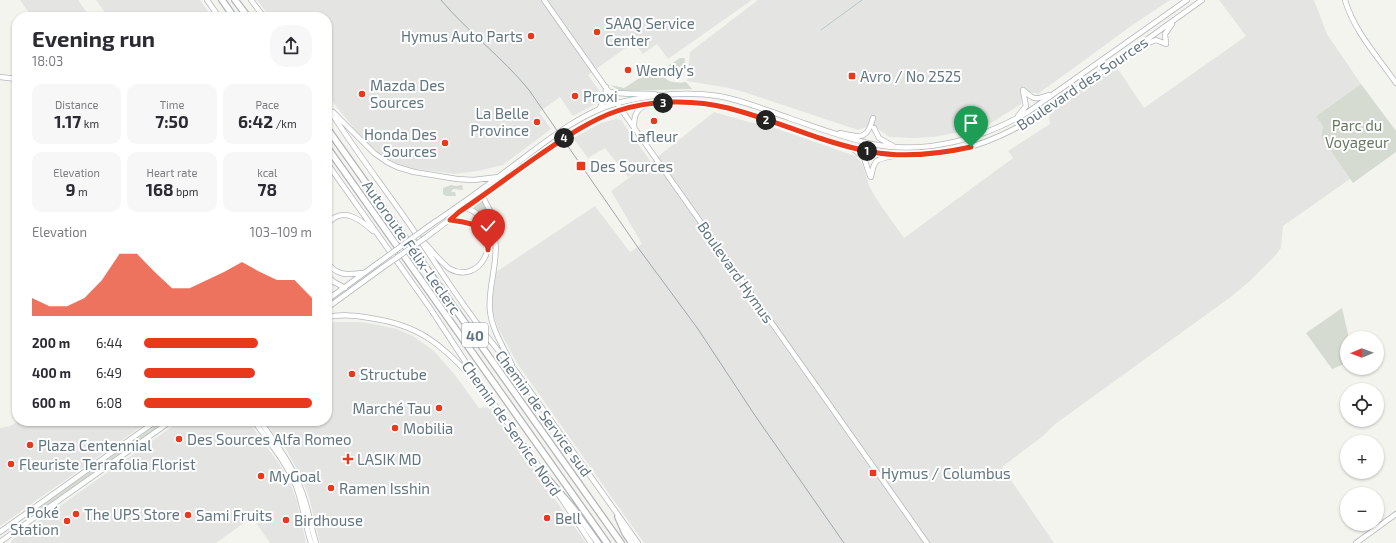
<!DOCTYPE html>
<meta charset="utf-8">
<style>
:root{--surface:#fff;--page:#f7f7f7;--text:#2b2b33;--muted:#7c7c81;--accent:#e8391c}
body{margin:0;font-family:"Exo 2",sans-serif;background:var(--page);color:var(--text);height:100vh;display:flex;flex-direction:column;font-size:15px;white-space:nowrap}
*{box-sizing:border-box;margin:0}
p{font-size:13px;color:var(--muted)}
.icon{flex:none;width:22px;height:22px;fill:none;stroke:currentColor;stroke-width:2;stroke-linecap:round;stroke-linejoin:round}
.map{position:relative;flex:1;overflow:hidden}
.sheet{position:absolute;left:12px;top:12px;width:320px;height:414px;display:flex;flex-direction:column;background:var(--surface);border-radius:16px;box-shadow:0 1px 3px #0004}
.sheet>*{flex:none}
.needle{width:26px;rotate:269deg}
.controls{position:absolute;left:1340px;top:331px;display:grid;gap:8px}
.controls a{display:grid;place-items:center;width:44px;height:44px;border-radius:50%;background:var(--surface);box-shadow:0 1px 3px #0004;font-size:20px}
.pin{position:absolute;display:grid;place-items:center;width:34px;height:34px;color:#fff;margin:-41px -17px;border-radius:50% 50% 50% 0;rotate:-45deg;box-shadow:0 0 4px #0007}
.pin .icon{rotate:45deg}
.km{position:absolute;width:20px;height:20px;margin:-10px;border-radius:50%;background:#222;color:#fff;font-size:11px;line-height:20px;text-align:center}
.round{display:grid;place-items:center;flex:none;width:42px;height:42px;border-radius:16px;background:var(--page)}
.headline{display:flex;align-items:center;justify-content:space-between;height:68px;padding:0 20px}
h1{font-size:22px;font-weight:700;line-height:30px}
.stats{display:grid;grid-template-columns:repeat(3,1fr);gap:6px;height:68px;padding:4px 20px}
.stats div{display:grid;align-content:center;border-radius:10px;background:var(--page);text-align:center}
.stats b{font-size:17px;font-weight:700}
.stats small{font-size:11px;font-weight:400}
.stats p{font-size:11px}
.chart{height:112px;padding:8px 20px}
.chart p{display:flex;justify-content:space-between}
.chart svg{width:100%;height:72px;margin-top:4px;fill:var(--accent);opacity:.7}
ul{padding:0 20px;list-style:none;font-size:13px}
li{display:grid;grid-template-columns:64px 48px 1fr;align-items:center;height:30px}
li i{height:10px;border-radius:5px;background:var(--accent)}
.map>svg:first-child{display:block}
</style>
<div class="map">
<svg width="1396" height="543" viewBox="0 0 1396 543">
<rect width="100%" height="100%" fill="#f4f4ef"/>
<path fill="#e4e5e3" d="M 20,0 L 78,0 L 90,17 L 32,17 Z
M 96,0 L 200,0 L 212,17 L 108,17 Z
M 257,0 L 752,0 L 668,59 L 657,44 L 643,54 L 634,42 L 588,75 L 601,93 L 603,99 L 601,101 L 573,116 L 560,97 L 539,112 L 551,129 L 503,165 L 478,171 L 455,174 L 415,169 L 400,165 L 382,155 L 372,147 L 357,132 L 327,95 L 327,17 L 279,17 L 277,15 L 269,16 Z
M 758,0 L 1170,0 L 1134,24 L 1038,94 L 1025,91 L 1022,94 L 1021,104 L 991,123 L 955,133 L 934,137 L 914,138 L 889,137 L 873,125 L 869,126 L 858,130 L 744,92 L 729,88 L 687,81 L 690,52 Z
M 1219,0 L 1314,0 L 1327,34 L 1361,84 L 1316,116 L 1323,126 L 1321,137 L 1350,179 L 1283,226 L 1281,248 L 1275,256 L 1251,280 L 1232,296 L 1054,425 L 1043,436 L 1002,467 L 1054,543 L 644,543 L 517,363 L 498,328 L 493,313 L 492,302 L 496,272 L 595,206 L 630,252 L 642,244 L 611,191 L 641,169 L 628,177 L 605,148 L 588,158 L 573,138 L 601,123 L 616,119 L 621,120 L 651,162 L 714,112 L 749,122 L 766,125 L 855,156 L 862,163 L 869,186 L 877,200 L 904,238 L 1013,158 L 1008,151 L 1050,124 L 1049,117 L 1052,111 L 1116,66 L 1144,108 L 1246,36 Z
M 334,322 L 360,322 L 379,325 L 397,329 L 413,336 L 434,351 L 455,375 L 479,408 L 489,407 L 586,543 L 320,543 L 309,497 L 302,479 L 287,451 L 264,421 L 327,421 L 327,324 Z
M 19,421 L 149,421 L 0,526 L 0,428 L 10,426 Z
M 180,421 L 249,421 L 260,438 L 280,465 L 292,488 L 297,502 L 306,543 L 270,543 L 252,517 L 216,543 L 11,543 L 12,540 Z"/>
<path fill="#d5dbd0" d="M 680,58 L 684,58 L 685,59 C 684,69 684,83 669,77 L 667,69 L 669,65 Z
M 657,67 C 666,81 669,84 686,82 L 692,89 L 619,91 L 611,85 L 624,88 Z
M 1361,84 L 1396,131 L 1396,152 L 1353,183 L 1321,137 L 1323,126 L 1316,116 Z
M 451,185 L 456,186 L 462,185 L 463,190 L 453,189 L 451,192 L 455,192 L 456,196 L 446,196 L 443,194 L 443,188 Z
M 482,201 L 494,223 L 496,230 L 488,219 L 473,208 Z
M 1342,308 L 1349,338 L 1347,338 L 1347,363 L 1332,369 L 1306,333 Z
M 162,421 L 166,421 L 26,520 L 44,504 Z"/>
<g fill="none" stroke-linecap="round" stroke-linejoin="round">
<path stroke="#b8c6c9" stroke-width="1" d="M 821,30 L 862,0"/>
<g stroke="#b3b9bd" stroke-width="6">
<path id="secondary" d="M 207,0 L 219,17
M 251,0 L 264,17
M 544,0 L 927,543
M 1345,0 C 1354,31 1378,57 1396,83
M 1166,44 L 1165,34 L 1172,24
M 1143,45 L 1156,40 L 1166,44
M 0,77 L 17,79
M 1023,90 C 1034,100 1035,100 1049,95
M 610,92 C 624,95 640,93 655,94
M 327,106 C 355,151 387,191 416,234 C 447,281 478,329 515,370 L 638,543
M 599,109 L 605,100 L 606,87
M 333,112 L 374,153 L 387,162 L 397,167 L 414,172 L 457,179 L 473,180 L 499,177
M 1018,116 L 1026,106 L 1023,91
M 634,128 C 634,117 635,111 644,106
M 874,128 L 879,138 L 893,146
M 840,133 C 860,137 867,141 873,118
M 852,148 L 864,158 L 870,176
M 327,163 L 430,308 L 484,390 L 548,479
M 871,177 C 874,159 876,159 894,156
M 483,195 C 487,213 503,218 495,239
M 464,207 C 470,209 475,212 480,216 C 511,238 486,280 490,311 C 492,330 504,348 512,365
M 327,225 C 341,205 360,219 373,231
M 429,226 C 459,206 488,185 517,163 C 548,140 579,114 617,103 C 650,95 684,91 718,96 C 742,100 766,110 789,118 C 818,128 847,139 877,145 C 928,154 984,138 1028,112 L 1187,0
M 425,238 C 461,211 497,184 534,158 C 561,140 587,121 617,111 C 646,101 679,100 708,104 C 734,108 759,118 784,126 C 840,145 893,163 954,151 C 1008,140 1052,107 1096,76 C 1131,51 1167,25 1202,0
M 422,240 C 430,248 441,263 450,269 C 480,285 504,239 474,224 C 467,220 458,221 450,220
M 327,262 C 336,276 348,275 363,273
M 327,276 L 334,282 L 345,288
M 327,300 L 378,263
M 327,308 L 382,268
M 327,317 C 342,314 355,315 370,318 C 424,326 441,346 478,383
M 254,421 C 269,442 286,462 296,486 C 303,505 305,524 311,543
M 260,421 C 275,442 291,463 300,487 C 308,505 310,524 316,543
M 557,492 L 591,543
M 0,532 L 156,421
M 0,542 L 171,421
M 1356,543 L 1396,514"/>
</g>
<g stroke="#b2b6b9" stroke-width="8">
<path id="highway" d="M 222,0 L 234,17
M 235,0 L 248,17
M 327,128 L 621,543
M 327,147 L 607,543
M 547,478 L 573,508 L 598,543
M 618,517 L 625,533 L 632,543"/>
</g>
<use href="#secondary" stroke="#fff" stroke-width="4.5"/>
<use href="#highway" stroke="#fff" stroke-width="5.5"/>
<path stroke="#9fa7ac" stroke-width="1" d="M 441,0 C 468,32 502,57 529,90 L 639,249 L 698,329 L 754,414 L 844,543"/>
<g stroke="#b3b9bd" stroke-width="6" stroke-linecap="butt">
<path id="secondary-bridge" d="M 378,263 L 429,226
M 382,268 L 425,238"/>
</g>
<use href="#secondary-bridge" stroke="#fff" stroke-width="4.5"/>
</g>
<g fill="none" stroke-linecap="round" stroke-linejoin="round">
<g stroke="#fff" stroke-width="8">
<path id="route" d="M 488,250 C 489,223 470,223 450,220 L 459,212 C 486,194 512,174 538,156 C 563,139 588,121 617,111 C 650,100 693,99 728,108 C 776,120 822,143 872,152 C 905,158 939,154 971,147"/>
</g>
<use href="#route" stroke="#e8391c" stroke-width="5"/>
</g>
<g fill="#e8391c" stroke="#fff" stroke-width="1.5">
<circle cx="597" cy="32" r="4"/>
<circle cx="531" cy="36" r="4"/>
<circle cx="628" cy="70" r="4"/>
<rect x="848" y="72" width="8" height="8" rx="2"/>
<circle cx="362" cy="94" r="4"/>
<circle cx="575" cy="96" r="4"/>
<circle cx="654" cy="121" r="4"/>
<circle cx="537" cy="122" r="4"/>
<circle cx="445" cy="143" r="4"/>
<rect x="576" y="161" width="10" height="10" rx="2"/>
<circle cx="352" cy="374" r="4"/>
<circle cx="439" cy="408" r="4"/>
<circle cx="395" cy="428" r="4"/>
<circle cx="179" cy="439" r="4"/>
<circle cx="30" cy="445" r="4"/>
<path d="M346 453h4v4h4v4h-4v4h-4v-4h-4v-4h4z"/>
<circle cx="11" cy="464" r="4"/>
<rect x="869" y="469" width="8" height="8" rx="2"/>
<circle cx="261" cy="476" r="4"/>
<circle cx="331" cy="488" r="4"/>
<circle cx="76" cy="514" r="4"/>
<circle cx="188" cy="515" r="4"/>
<circle cx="547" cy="518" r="4"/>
<circle cx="286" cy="520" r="4"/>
<circle cx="67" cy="521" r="4"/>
</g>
<g text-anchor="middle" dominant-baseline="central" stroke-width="4" stroke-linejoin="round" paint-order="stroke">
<rect fill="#fff" stroke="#919fa8" stroke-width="1" x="462" y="323" width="26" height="24" rx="3"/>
<g font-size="14" font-weight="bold" fill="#627682">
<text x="475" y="335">40</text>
</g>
<g font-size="15" fill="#627682" stroke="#fff" text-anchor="start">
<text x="605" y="23">SAAQ Service<tspan x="605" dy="17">Center</tspan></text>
<text x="523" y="36" text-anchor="end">Hymus Auto Parts</text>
<text x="636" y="70">Wendy's</text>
<text x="860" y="76">Avro / No 2525</text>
<text x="370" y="85">Mazda Des<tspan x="370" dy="17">Sources</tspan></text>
<text x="583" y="96">Proxi</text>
<text x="529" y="113" text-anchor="end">La Belle<tspan x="529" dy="17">Province</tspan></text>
<text x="437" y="134" text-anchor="end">Honda Des<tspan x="437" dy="17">Sources</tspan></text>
<text x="654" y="136" text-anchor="middle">Lafleur</text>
<text x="590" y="166">Des Sources</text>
<text x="360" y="374">Structube</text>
<text x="431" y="408" text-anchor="end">Marché Tau</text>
<text x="403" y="428">Mobilia</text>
<text x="187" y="439">Des Sources Alfa Romeo</text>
<text x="38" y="445">Plaza Centennial</text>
<text x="357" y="459">LASIK MD</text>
<text x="19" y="464">Fleuriste Terrafolia Florist</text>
<text x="881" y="473">Hymus / Columbus</text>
<text x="269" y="476">MyGoal</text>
<text x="339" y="488">Ramen Isshin</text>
<text x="59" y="512" text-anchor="end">Poké<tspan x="59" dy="17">Station</tspan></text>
<text x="84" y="514">The UPS Store</text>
<text x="196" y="515">Sami Fruits</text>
<text x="555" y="518">Bell</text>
<text x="294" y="520">Birdhouse</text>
</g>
<g font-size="15" fill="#627682" stroke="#fff">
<text transform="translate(1082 83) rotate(-34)">Boulevard des Sources</text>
<text transform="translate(412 247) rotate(55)">Autoroute Félix-Leclerc</text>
<text transform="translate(736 272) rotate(55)">Boulevard Hymus</text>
<text transform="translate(544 413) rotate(54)">Chemin de Service sud</text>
<text transform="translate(512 428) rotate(55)">Chemin de Service Nord</text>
</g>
<g font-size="15" fill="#687961" stroke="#fff">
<text x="1357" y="125">Parc du<tspan x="1357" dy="17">Voyageur</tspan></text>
</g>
</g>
</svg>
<div class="controls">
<a><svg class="needle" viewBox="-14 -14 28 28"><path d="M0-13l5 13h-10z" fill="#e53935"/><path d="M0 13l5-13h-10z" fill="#7c7c81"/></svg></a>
<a><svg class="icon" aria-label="locate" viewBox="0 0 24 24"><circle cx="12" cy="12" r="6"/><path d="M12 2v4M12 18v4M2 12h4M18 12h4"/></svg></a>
<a>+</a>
<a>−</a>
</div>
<div class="pin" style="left:971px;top:147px;background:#1e9e55"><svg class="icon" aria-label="arrive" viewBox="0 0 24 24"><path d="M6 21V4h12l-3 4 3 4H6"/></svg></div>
<div class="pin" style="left:488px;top:250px;background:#d93025"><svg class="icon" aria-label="check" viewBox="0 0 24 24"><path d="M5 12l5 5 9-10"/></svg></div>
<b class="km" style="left:867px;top:151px">1</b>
<b class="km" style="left:766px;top:120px">2</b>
<b class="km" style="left:663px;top:103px">3</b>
<b class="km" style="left:564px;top:138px">4</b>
<section class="sheet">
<div class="headline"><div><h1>Evening run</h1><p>18:03</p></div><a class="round"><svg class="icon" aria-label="share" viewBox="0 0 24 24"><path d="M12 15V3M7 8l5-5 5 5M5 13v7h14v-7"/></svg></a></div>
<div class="stats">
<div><p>Distance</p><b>1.17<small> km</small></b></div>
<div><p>Time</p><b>7:50</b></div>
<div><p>Pace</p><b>6:42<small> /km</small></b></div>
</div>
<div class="stats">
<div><p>Elevation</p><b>9<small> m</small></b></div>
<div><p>Heart rate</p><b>168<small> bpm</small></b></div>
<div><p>kcal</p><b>78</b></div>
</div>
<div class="chart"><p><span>Elevation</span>103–109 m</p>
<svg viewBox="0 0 160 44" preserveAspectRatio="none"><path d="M0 44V33L10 38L20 38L30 33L40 22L50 6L60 6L70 17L80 27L90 27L100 22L110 17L120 11L130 17L140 22L150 22L160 33V44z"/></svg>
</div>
<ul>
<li><b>200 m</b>6:44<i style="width:68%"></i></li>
<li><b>400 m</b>6:49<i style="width:66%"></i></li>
<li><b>600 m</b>6:08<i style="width:100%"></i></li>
</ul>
</section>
</div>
